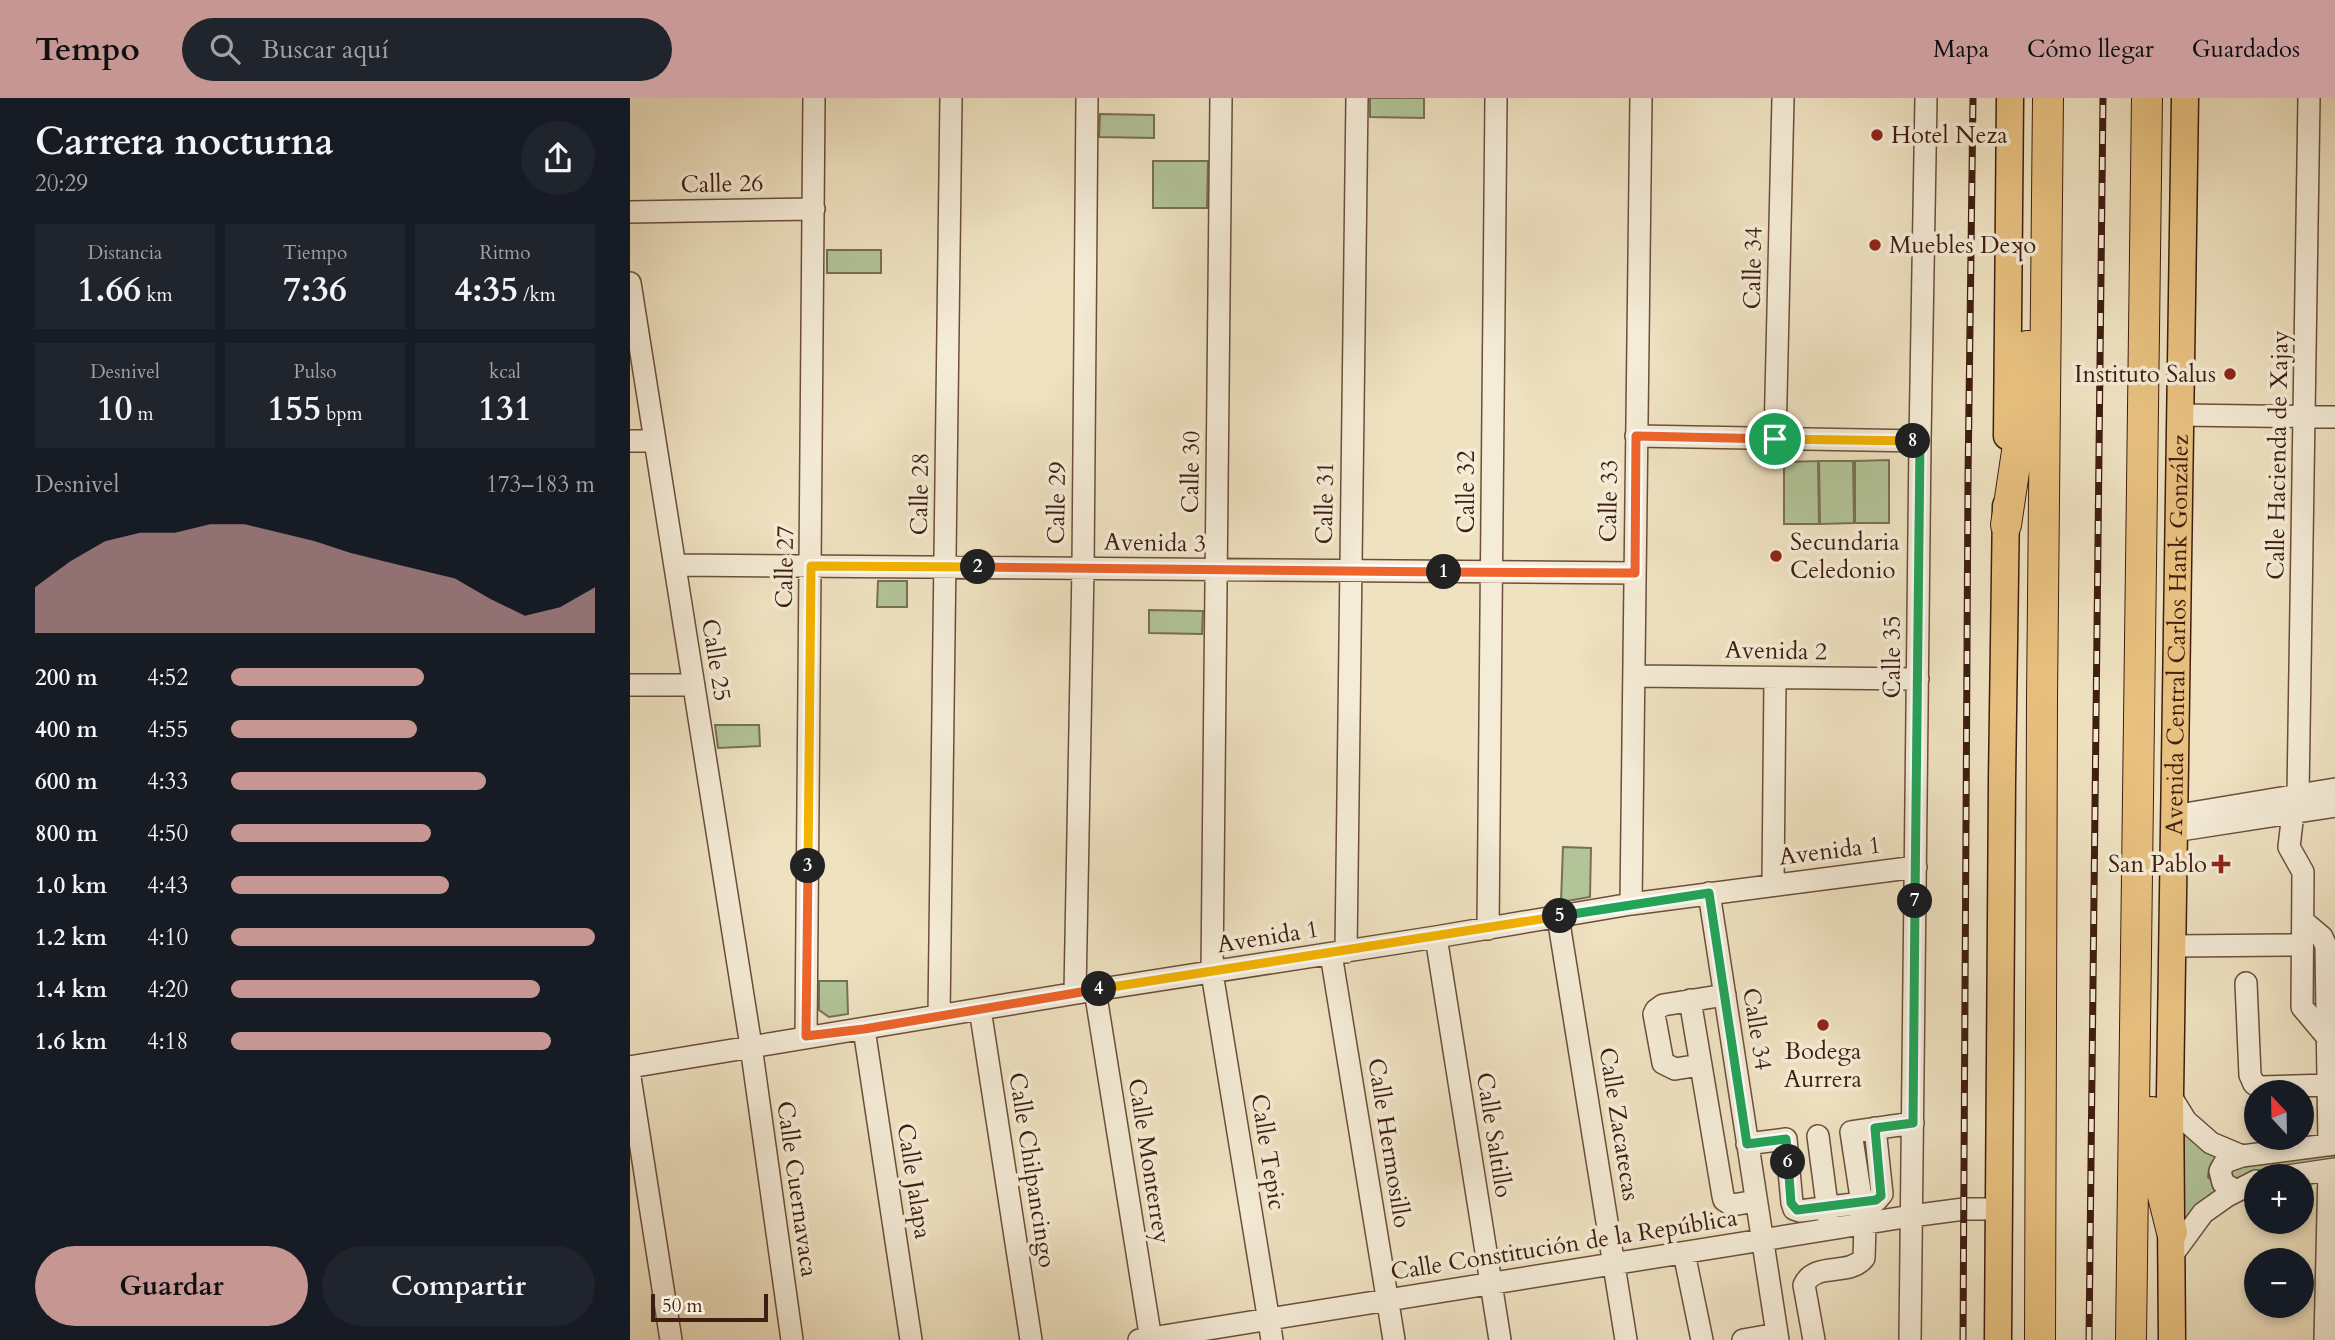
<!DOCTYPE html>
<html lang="es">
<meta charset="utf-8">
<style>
:root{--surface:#171b24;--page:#20242c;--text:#f1f3f6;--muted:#9ea1a6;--accent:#c59692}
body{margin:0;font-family:Cardo,serif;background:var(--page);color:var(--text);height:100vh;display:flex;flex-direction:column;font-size:26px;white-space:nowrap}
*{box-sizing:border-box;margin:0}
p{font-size:23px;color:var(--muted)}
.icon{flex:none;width:38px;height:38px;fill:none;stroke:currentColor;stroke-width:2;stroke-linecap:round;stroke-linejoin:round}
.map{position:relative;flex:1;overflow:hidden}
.panel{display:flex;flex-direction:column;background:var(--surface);width:630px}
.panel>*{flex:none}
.needle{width:46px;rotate:338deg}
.tools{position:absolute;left:1614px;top:982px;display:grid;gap:14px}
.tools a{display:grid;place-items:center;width:70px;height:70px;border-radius:50%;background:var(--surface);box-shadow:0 4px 10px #0003;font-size:35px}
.scale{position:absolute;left:21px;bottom:18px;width:117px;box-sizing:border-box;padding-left:7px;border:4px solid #3f1d0f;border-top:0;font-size:19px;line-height:24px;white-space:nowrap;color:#3f1d0f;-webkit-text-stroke:5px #f5ecd7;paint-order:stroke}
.pin{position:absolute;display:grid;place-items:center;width:60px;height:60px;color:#fff;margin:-30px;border:4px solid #fff;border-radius:50%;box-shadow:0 2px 7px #0007}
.km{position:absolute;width:35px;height:35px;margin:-18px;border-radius:50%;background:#222;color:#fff;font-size:19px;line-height:35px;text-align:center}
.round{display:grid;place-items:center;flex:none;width:74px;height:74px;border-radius:37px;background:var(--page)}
.head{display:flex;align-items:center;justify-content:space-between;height:119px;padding:0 35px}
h1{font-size:38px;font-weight:800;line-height:52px}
.stats{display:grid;grid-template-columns:repeat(3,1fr);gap:10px;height:119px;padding:7px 35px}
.stats div{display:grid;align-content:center;border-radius:0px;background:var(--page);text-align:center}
.stats b{font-size:35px;font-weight:800}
.stats small{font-size:19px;font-weight:400}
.stats p{font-size:19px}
.chart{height:196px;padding:14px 35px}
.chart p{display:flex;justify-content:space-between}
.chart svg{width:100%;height:126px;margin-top:7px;fill:var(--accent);opacity:.7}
.button{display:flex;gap:14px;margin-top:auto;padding:14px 35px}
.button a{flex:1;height:80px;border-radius:42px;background:var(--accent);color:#111;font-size:28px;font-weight:800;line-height:80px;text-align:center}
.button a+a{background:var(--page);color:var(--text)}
ul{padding:0 35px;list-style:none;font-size:23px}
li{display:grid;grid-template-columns:112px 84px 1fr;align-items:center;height:52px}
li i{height:18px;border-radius:9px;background:var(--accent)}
header{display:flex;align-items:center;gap:42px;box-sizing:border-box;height:98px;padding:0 35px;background:var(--accent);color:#111}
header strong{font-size:33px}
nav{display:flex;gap:38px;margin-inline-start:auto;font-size:24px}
.search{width:490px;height:63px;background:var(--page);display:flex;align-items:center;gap:18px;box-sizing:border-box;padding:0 24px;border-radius:38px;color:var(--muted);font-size:26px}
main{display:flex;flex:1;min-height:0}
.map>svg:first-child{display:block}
</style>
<header>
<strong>Tempo</strong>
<div class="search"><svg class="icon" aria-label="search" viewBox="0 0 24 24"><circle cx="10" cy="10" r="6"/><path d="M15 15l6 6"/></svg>Buscar aquí</div>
<nav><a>Mapa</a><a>Cómo llegar</a><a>Guardados</a></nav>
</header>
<main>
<section class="panel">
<div class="head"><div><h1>Carrera nocturna</h1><p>20:29</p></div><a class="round"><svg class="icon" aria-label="share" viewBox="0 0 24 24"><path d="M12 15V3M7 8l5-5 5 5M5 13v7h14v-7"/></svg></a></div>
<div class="stats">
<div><p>Distancia</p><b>1.66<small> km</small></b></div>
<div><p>Tiempo</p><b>7:36</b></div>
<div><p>Ritmo</p><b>4:35<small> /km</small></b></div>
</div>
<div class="stats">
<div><p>Desnivel</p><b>10<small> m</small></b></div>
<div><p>Pulso</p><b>155<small> bpm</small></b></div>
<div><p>kcal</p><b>131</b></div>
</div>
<div class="chart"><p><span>Desnivel</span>173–183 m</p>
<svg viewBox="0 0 160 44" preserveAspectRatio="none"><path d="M0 44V28L10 19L20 12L30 9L40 9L50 6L60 6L70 9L80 12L90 16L100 19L110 22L120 25L130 32L140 38L150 35L160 28V44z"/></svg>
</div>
<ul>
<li><b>200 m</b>4:52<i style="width:53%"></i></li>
<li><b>400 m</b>4:55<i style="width:51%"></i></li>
<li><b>600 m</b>4:33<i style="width:70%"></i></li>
<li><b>800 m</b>4:50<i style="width:55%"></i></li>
<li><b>1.0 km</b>4:43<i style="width:60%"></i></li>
<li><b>1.2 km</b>4:10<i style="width:100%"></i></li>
<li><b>1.4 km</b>4:20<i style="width:85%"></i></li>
<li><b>1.6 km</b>4:18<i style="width:88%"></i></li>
</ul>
<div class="button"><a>Guardar</a><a>Compartir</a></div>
</section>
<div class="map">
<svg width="1705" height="1242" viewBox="0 0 1705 1242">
<rect width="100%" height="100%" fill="#efe2c1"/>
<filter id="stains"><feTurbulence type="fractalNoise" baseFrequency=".00286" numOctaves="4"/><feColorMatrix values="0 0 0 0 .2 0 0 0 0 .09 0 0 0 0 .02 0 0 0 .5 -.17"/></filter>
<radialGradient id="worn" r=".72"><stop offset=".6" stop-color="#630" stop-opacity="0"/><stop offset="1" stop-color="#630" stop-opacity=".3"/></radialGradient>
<path fill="#b2c498" stroke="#787054" stroke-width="2" d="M 740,0 L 794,0 L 794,20 L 740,19 Z
M 470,16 L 524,17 L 524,40 L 469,39 Z
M 523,63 L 578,63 L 577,110 L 523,110 Z
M 197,152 L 251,152 L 251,175 L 197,175 Z
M 1259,362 L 1259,425 L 1225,425 L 1225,363 Z
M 1188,363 L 1189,426 L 1154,426 L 1154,364 Z
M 1189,363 L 1223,363 L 1224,425 L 1190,426 Z
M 248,483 L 277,483 L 277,509 L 247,509 Z
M 519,512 L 573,513 L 572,536 L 519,535 Z
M 85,627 L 129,627 L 130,648 L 88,650 Z
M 933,749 L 961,750 L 960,799 L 931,804 Z
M 1681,845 L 1691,852 L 1693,916 L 1682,919 Z
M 189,883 L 217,883 L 218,916 L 199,919 L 189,912 Z
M 1554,1032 C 1568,1050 1572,1052 1595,1054 C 1583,1061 1579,1065 1578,1079 L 1584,1085 L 1587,1094 L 1554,1130 Z
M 1705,1050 L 1705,1064 L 1627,1077 L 1604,1087 L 1597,1069 Z"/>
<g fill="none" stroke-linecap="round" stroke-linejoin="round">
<g stroke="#6b4e3c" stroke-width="24">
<path id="minor" d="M 591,0 L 582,875 L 642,1242
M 1679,0 L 1668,697 L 1663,715 L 1659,749 L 1673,774 L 1672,909 L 1698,940
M 0,114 L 184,111
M 0,185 L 121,948 L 162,1242
M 1551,317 L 1705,319
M 1006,338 L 1290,343
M 1145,341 L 1153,0
M 0,343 L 25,343
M 45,467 L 1005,475
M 1004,578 L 1288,581
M 0,587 L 64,587
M 1543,718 L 1705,691
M 1544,733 L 1705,708
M 1143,786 L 1145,580
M 1079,795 L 1148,1242
M 1001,806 L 1011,0
M 928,819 L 996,1242
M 1673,823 L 1692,839 L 1696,848 L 1699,1047
M 858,831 L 866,0
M 806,839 L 870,1242
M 1543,848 L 1672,847
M 716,854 L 727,0
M 701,856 L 764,1242
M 1616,885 L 1620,977 L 1624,986 L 1631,989 L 1698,987
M 465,892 L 521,1242
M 445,895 L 453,470 L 457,0
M 1060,902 L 1093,1098 L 1094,1102 L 1102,1107 L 1126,1103
M 350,911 L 401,1242
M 309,918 L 321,0
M 234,931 L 281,1242
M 176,938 L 184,0
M 1070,967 L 1045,971 L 1033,965 L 1024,916 L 1026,912 L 1033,907 L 1095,897
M 0,969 L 465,892 L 806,839 L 1001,806 L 1286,769
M 0,979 L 41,1242
M 1540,997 L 1556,1023 L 1581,1045 L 1612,1058 L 1705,1046
M 1188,1038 L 1199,1122
M 1117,1046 L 1156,1041 L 1162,1105 L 1164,1111 L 1170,1113 L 1246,1103 L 1252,1096 L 1245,1030
M 1658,1078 L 1705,1071
M 1606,1093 L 1593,1085 L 1590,1073 L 1595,1064 L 1612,1058
M 1054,1155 L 1072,1242
M 1543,1156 L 1573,1115 L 1597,1098 L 1626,1083
M 509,1242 L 1281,1118 L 1334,1111 L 1368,1111
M 1113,1242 L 1147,1236
M 1184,1242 L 1174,1187 C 1185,1163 1219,1179 1234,1160 L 1235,1126 L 1221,1034 L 1283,1025
M 1280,1242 L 1290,343 L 1296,0
M 1695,1242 L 1699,1072"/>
</g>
<g stroke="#3f1d0f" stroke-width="29">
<g id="major">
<path d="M 1377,338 L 1380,0"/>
<path d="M 1368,1242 L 1372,683 L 1376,408"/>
<path id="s1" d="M 1542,1242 L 1540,997 L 1555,0"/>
</g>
</g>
<g stroke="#3f1d0f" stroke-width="32">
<path id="highway" d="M 1376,427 L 1389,340 L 1397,248
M 1522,1014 L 1525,1066 L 1542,1134
M 1410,1242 L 1412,602 L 1418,0
M 1501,1242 L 1517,0"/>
</g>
<use href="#minor" stroke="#f5ecd7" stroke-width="21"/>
<use href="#major" stroke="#e8c180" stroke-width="26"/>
<use href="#highway" stroke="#e8c180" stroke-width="30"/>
<g stroke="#3f1d0f" stroke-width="7">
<path id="rail" d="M 1333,1242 L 1338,381 L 1343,0
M 1459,1242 L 1473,0"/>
</g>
<use href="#rail" stroke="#f5ecd7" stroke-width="4.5" stroke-dasharray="13" stroke-linecap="butt"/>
</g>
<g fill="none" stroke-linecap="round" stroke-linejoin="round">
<g stroke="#fff" stroke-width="14">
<path id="split-1" d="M 814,474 L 1005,475 L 1006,338 L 1145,341"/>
</g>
<g stroke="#fff" stroke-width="14">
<path id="split-2" d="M 348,469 L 814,474"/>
</g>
<g stroke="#fff" stroke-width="14">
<path id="split-3" d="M 178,768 L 181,468 L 348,469"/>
</g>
<g stroke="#fff" stroke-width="14">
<path id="split-4" d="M 178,768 L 176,938 L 234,931 L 469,891"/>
</g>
<g stroke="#fff" stroke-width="14">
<path id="split-5" d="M 469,891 L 930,818"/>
</g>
<g stroke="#fff" stroke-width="14">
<path id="split-6" d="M 930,818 L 1079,795 L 1117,1046 L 1156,1041 L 1158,1064"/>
</g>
<g stroke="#fff" stroke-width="14">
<path id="split-7" d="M 1158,1064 L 1161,1105 L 1167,1112 L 1246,1102 L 1251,1098 L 1245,1030 L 1283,1025 L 1285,803"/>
</g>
<g stroke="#fff" stroke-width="14">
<path id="split-8" d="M 1283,343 L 1290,343 L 1285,803"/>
</g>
<g stroke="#fff" stroke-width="14">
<path id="split-9" d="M 1145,341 L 1283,343"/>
</g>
<use href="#split-1" stroke="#f0652b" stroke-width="9"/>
<use href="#split-2" stroke="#f0652b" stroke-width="9"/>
<use href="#split-3" stroke="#f5b400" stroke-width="9"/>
<use href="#split-4" stroke="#f0652b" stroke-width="9"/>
<use href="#split-5" stroke="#f5b400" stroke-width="9"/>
<use href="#split-6" stroke="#22a559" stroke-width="9"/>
<use href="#split-7" stroke="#22a559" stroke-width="9"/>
<use href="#split-8" stroke="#22a559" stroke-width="9"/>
<use href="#split-9" stroke="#f5b400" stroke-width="9"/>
</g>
<g fill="#8f2418" stroke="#f5ecd7" stroke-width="2.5">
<circle cx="1247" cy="37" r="7"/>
<circle cx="1245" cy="147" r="7"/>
<circle cx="1600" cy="276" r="7"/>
<circle cx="1146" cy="458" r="7"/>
<path d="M1587.5 755.5h7v7h7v7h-7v7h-7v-7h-7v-7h7z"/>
<circle cx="1193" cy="927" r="7"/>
</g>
<g text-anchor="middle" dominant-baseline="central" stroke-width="7" stroke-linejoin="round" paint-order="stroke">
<g font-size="24" fill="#3f1d0f" stroke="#f5ecd7" text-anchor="start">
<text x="1261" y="37">Hotel Neza</text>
<text x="1259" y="147">Muebles Deʞo</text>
<text x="1586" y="276" text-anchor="end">Instituto Salus</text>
<text x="1160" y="444">Secundaria<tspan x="1160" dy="28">Celedonio</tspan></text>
<text x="1577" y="766" text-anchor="end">San Pablo</text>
<text x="1193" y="953" text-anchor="middle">Bodega<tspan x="1193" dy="28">Aurrera</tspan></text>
</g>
<g font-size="24" fill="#3f1d0f" stroke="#f5ecd7">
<text transform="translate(92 86) rotate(-1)">Calle 26</text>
<text transform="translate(1123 170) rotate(-89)">Calle 34</text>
<text transform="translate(1648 357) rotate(-89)">Calle Hacienda de Xajay</text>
<text transform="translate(561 374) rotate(-89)">Calle 30</text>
<text transform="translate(836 394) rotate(-90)">Calle 32</text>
<text transform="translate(290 396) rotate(-89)">Calle 28</text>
<text transform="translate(979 403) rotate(-89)">Calle 33</text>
<text transform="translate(427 405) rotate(-89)">Calle 29</text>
<text transform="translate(695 405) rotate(-89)">Calle 31</text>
<text transform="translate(525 445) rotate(1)">Avenida 3</text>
<text transform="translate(155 469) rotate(-89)">Calle 27</text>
<text stroke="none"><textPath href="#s1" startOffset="705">Avenida Central Carlos Hank González</textPath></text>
<text transform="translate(1146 553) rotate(1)">Avenida 2</text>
<text transform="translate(1262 559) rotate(-90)">Calle 35</text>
<text transform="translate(86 562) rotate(81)">Calle 25</text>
<text transform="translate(1200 753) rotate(-7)">Avenida 1</text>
<text transform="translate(638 839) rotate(-9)">Avenida 1</text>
<text transform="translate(1127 931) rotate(81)">Calle 34</text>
<text transform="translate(989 1026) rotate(81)">Calle Zacatecas</text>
<text transform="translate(864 1037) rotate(81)">Calle Saltillo</text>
<text transform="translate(759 1045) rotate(81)">Calle Hermosillo</text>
<text transform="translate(638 1054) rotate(81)">Calle Tepic</text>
<text transform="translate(519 1063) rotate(81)">Calle Monterrey</text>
<text transform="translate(402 1072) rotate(81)">Calle Chilpancingo</text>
<text transform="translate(284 1083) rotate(81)">Calle Jalapa</text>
<text transform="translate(167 1091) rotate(82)">Calle Cuernavaca</text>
<text transform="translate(934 1147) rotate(-9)">Calle Constitución de la República</text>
</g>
</g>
<rect width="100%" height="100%" filter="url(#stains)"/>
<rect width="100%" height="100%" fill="url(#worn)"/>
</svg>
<div class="tools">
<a><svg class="needle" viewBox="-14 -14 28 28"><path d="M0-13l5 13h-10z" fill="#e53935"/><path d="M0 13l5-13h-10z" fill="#9ea1a6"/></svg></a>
<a>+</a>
<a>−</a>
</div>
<div class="scale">50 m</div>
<div class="pin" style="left:1145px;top:341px;background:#1e9e55"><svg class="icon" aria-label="arrive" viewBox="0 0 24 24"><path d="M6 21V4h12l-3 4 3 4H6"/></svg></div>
<b class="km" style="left:814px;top:474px">1</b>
<b class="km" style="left:348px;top:469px">2</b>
<b class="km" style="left:178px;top:768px">3</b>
<b class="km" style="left:469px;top:891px">4</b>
<b class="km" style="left:930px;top:818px">5</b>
<b class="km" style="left:1158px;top:1064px">6</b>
<b class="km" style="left:1285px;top:803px">7</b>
<b class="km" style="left:1283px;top:343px">8</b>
</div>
</main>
